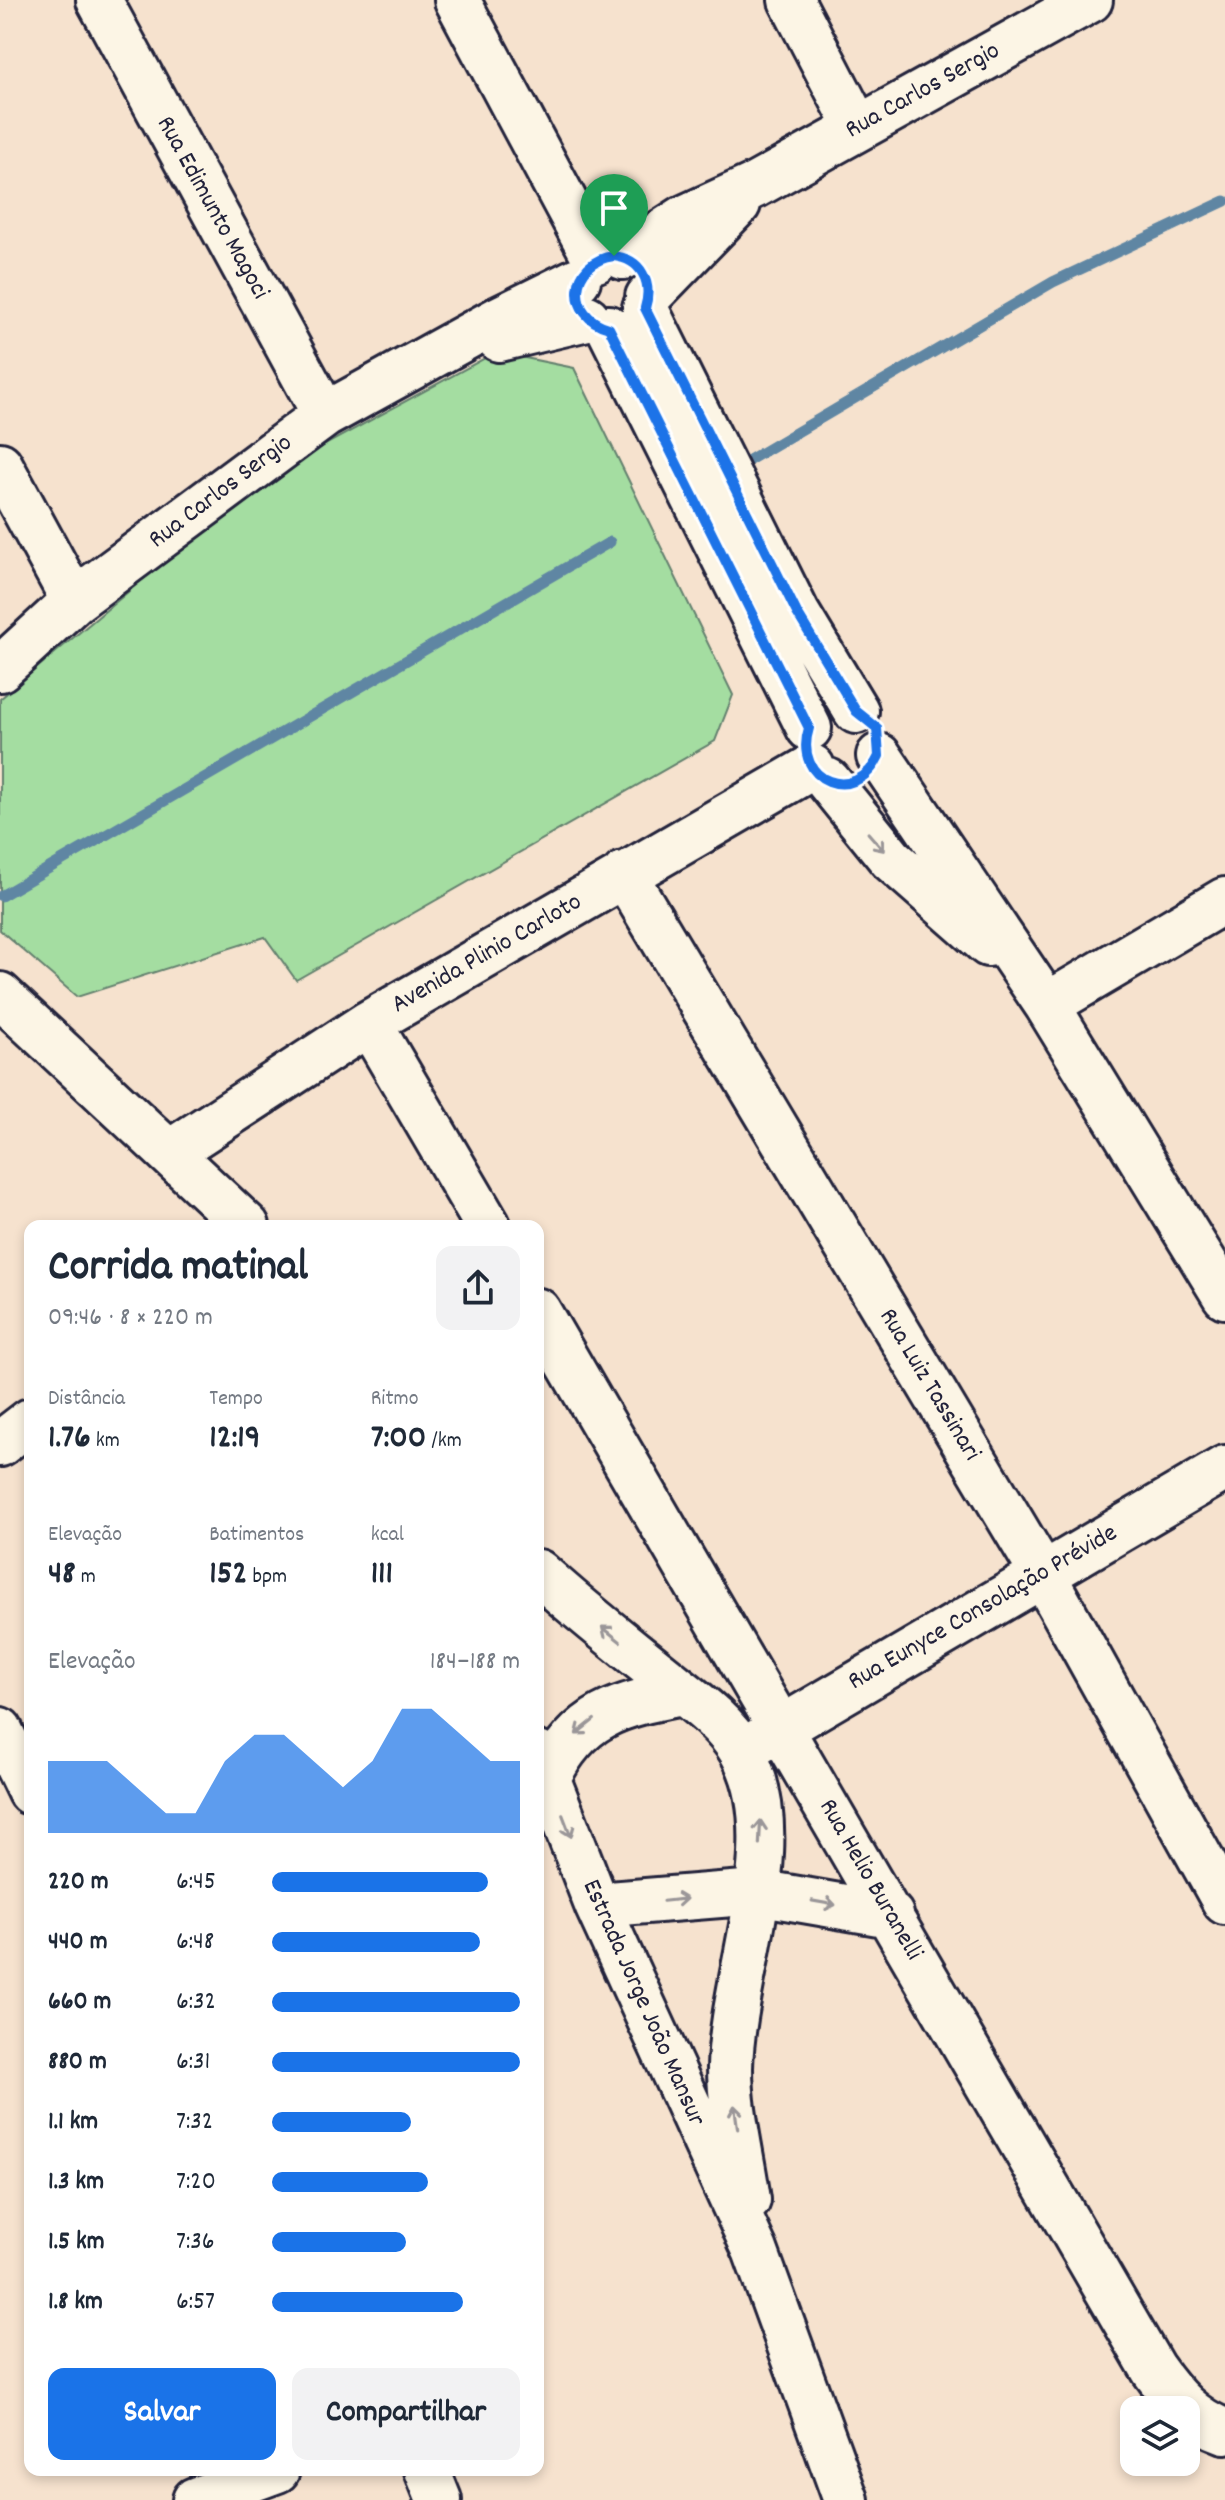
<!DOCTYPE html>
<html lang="pt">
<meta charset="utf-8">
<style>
:root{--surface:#fff;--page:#f2f2f3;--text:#1f2937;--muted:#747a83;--accent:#1a73e8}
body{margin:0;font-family:Dekko,sans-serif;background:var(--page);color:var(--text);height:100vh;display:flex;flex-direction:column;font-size:30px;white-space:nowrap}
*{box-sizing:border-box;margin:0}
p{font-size:26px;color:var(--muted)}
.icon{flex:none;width:44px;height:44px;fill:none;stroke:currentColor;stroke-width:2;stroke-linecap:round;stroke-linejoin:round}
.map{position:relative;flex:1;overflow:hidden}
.drawer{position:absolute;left:24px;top:1220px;width:520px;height:1256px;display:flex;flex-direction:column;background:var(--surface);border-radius:16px;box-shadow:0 4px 12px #0003}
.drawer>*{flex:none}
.fabs{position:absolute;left:1120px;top:2396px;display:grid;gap:16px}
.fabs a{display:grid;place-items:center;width:80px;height:80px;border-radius:16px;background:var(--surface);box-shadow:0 4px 12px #0003;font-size:40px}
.pin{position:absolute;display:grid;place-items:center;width:68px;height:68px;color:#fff;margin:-82px -34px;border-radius:50% 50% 50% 0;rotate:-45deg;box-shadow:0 0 8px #0007}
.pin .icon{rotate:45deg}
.round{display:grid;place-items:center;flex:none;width:84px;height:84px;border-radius:16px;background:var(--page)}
.summary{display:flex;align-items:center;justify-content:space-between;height:136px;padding:0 24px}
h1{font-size:44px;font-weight:700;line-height:60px}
.metrics{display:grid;grid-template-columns:repeat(3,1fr);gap:12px;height:136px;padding:8px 24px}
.metrics div{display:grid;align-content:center}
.metrics b{font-size:34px;font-weight:700}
.metrics small{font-size:22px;font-weight:400}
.metrics p{font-size:22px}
.chart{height:224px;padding:16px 24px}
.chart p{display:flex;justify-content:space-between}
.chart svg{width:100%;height:144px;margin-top:8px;fill:var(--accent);opacity:.7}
.button{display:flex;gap:16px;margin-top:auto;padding:16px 24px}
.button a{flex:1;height:92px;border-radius:16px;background:var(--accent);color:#fff;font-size:32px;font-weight:700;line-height:92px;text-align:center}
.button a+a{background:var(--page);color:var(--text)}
ul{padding:0 24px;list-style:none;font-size:26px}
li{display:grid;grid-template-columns:128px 96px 1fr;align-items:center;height:60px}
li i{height:20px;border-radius:10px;background:var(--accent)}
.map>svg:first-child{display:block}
</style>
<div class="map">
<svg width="1225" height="2500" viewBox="0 0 1225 2500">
<rect width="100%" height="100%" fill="#f6e2ce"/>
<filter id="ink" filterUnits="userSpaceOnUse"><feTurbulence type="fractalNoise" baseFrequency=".0125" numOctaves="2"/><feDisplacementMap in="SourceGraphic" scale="16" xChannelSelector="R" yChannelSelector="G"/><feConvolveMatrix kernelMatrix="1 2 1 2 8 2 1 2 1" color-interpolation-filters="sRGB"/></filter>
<g filter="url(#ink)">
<path fill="#a4dda1" stroke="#63806e" stroke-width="2" d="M 496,352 L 574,368 L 733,695 L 715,741 L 296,980 L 265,937 L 77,997 L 0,930 L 0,699 L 264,478 Z"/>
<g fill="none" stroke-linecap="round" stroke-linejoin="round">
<path stroke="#5f86a3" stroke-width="11" d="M 746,462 L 1053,282 L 1225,201
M 1,896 L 610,542"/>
<g stroke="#22223b" stroke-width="50">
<path id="minor" d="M 99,0 L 325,415
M 457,0 L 596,260
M 791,0 L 857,127
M 623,257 L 684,218 L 756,185 L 1090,0
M 648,297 L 738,204
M 645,308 L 797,613 L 856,711
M 609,328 L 809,728
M 499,339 L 587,318
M 0,465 L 74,601
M 0,669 L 74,601 L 325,415 L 499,319 L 578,280
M 879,756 L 1047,1005 L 1225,1296
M 828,781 L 891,859 L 988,944
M 624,874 L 1042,1573 L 1225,1902
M 0,995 L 247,1226
M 1047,1005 L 1225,900
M 369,1023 L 488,1226
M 169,1153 L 369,1023 L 812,767
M 538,1311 L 1153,2369 C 1172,2396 1193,2420 1225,2431
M 0,1444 L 30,1421
M 538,1572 C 577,1608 618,1640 659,1673 C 687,1696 724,1720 742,1752 C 791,1838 732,1974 730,2068 C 730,2111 742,2157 748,2200
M 0,1730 L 30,1792
M 758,1742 L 1225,1468
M 538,1754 L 597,1905 L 755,2250 L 846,2500
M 548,1778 C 579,1714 619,1705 683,1693
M 597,1905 L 757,1892 L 891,1915
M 427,2470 L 439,2500
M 195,2500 L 277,2470"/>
</g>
<use href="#minor" stroke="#fcf5e5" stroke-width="44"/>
</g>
<defs><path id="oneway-shaft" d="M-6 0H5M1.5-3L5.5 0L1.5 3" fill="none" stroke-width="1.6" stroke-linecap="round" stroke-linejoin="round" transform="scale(2)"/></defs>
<g stroke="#9a9698">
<use href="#oneway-shaft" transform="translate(876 842) rotate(49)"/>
<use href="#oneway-shaft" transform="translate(611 1634) rotate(-141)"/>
<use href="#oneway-shaft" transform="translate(585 1727) rotate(141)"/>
<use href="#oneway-shaft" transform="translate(567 1826) rotate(69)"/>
<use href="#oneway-shaft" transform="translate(760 1832) rotate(-87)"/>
<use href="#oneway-shaft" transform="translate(675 1900) rotate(-6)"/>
<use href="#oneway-shaft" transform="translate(824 1903) rotate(10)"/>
<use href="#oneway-shaft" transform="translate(736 2117) rotate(-98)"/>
</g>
</g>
<g fill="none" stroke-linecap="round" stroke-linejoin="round" filter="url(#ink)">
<g stroke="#fff" stroke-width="16">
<path id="route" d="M 614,256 C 641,259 653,282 645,308 L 797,613 L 856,711 L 877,728 L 879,756 C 856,806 792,782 809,728 L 609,328 C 565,317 569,261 614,256 Z"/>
</g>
<use href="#route" stroke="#1a73e8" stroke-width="10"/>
</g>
<g text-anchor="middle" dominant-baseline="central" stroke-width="6" stroke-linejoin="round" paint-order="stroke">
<g font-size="26" fill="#22223b" stroke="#fcf5e5">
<text transform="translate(923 91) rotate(-29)">Rua Carlos Sergio</text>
<text transform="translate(212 208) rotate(61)">Rua Edimunto Magoci</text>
<text transform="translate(221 492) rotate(-37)">Rua Carlos Sergio</text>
<text transform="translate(487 954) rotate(-30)">Avenida Plinio Carloto</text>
<text transform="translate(929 1385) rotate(59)">Rua Luiz Tassinari</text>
<text transform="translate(983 1608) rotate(-30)">Rua Eunyce Consolação Prévide</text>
<text transform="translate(870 1880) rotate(60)">Rua Helio Buranelli</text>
<text transform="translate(643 2003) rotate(66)">Estrada Jorge João Mansur</text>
</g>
</g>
</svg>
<div class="fabs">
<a><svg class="icon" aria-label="layers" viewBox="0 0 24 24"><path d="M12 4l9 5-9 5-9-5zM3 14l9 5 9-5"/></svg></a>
</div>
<div class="pin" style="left:614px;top:256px;background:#1e9e55"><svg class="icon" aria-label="arrive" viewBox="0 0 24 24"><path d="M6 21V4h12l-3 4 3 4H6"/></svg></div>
<section class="drawer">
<div class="summary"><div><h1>Corrida matinal</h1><p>09:46 · 8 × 220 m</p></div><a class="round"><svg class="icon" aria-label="share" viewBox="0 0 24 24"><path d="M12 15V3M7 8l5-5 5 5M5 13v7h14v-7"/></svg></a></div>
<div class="metrics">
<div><p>Distância</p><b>1.76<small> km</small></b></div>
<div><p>Tempo</p><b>12:19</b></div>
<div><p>Ritmo</p><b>7:00<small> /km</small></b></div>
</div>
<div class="metrics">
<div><p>Elevação</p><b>48<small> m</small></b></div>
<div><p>Batimentos</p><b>152<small> bpm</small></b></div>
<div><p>kcal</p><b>111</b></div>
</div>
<div class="chart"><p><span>Elevação</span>184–188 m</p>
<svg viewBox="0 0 160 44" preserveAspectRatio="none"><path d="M0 44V22L10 22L20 22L30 30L40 38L50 38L60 22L70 14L80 14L90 22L100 30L110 22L120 6L130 6L140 14L150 22L160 22V44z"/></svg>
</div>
<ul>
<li><b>220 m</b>6:45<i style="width:87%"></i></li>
<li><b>440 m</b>6:48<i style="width:84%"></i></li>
<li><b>660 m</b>6:32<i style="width:100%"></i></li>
<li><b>880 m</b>6:31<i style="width:100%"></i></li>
<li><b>1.1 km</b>7:32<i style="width:56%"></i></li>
<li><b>1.3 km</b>7:20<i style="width:63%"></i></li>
<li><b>1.5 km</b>7:36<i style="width:54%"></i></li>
<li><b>1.8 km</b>6:57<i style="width:77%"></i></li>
</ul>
<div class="button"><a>Salvar</a><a>Compartilhar</a></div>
</section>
</div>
